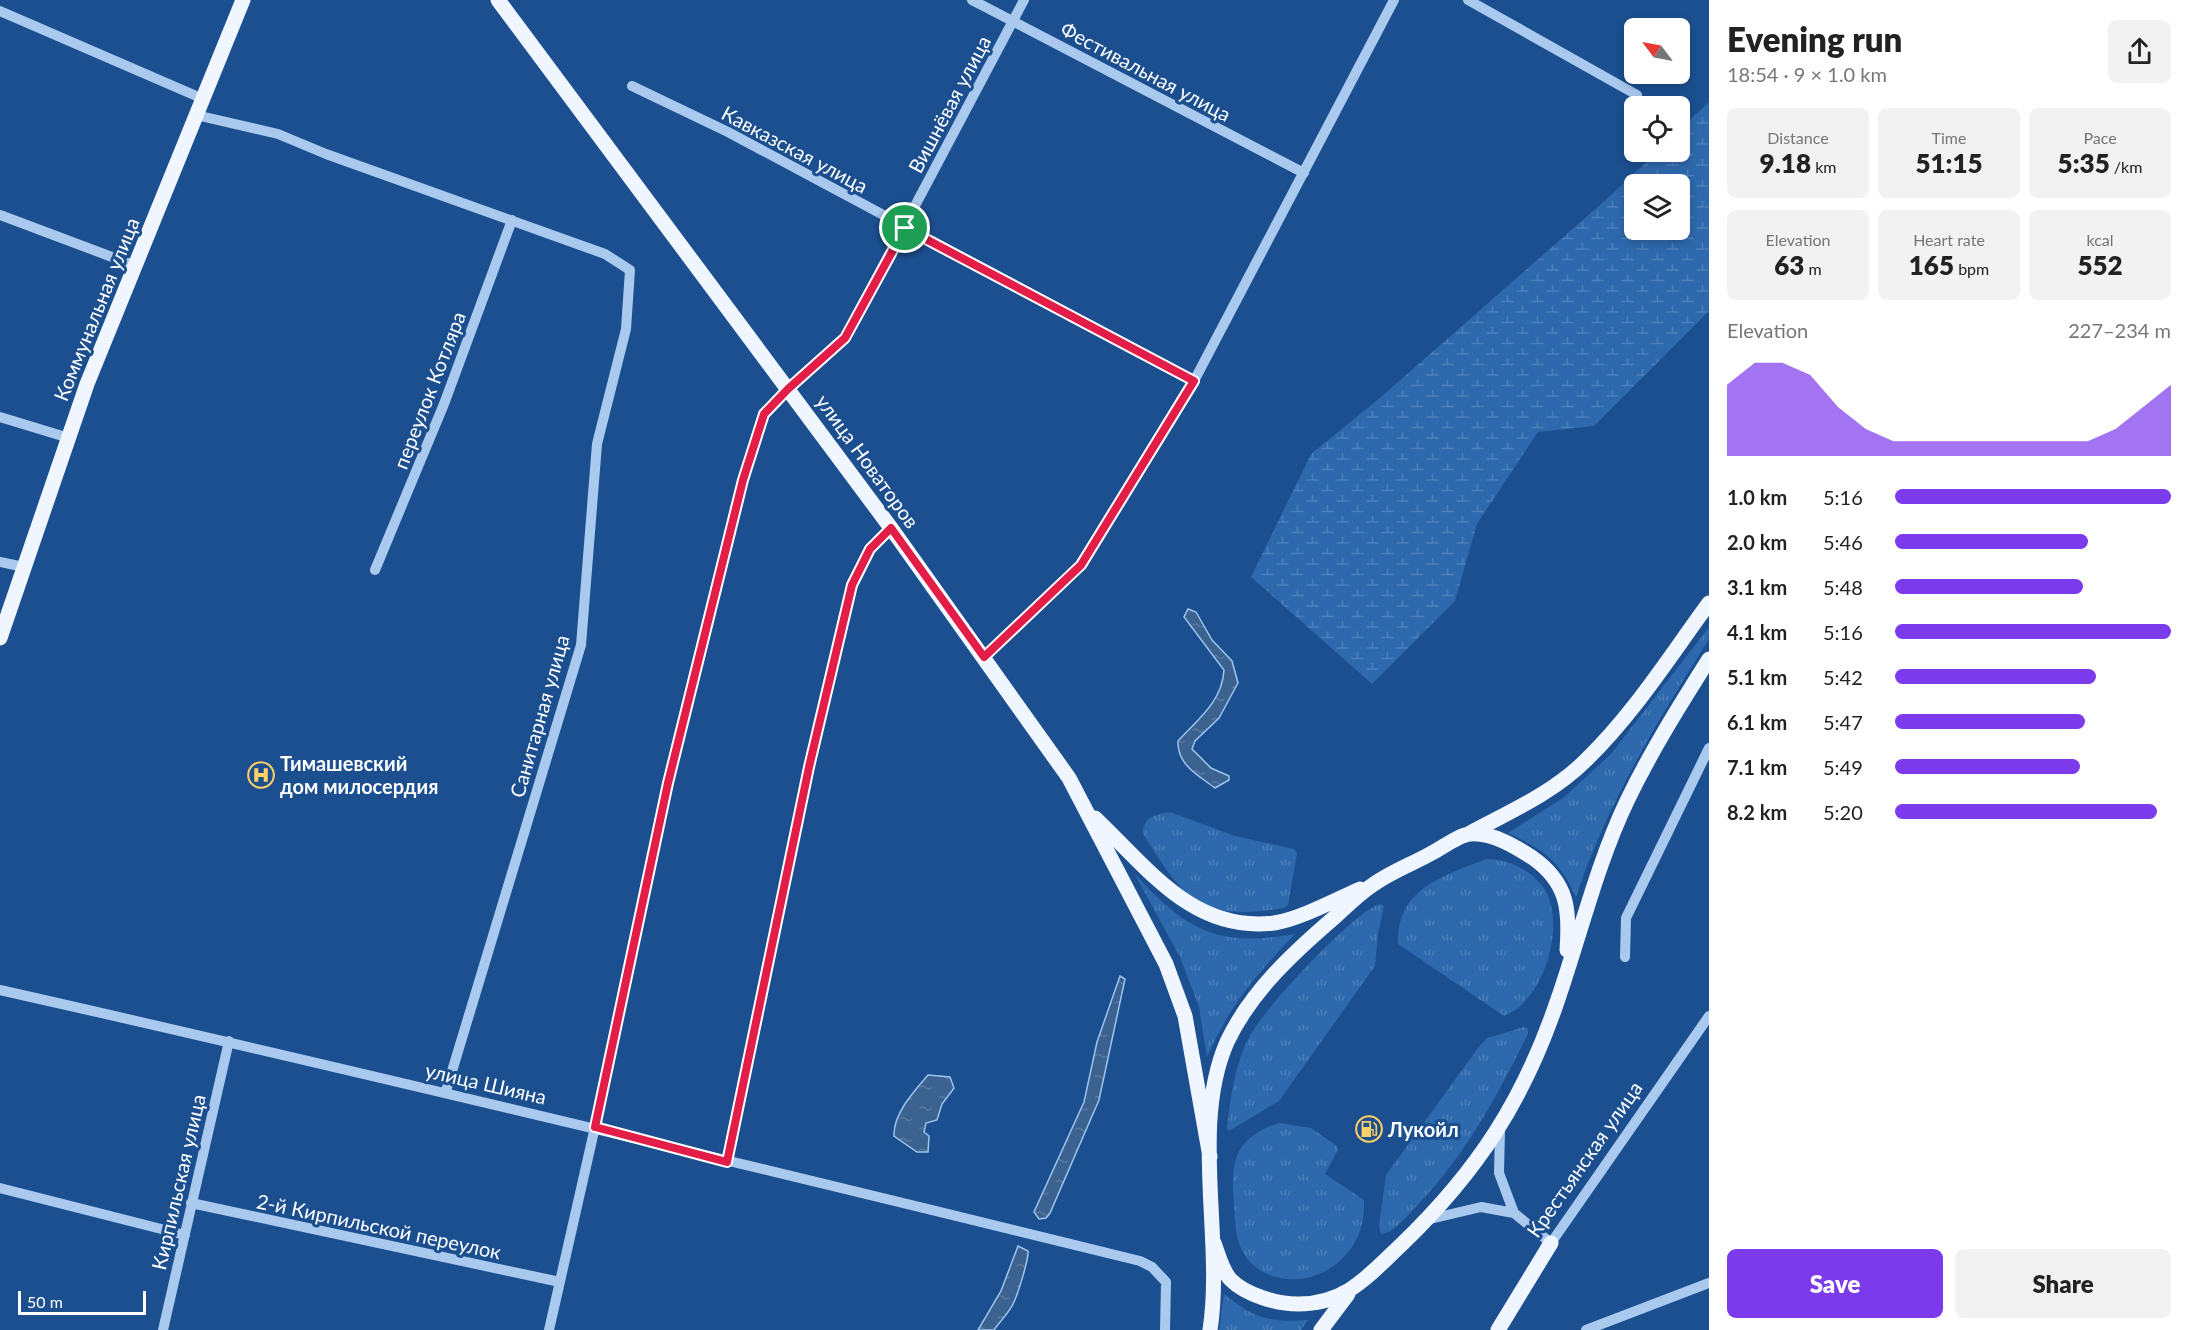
<!DOCTYPE html>
<meta charset="utf-8">
<style>
:root{--surface:#fff;--page:#f2f2f2;--text:#222;--muted:#767676;--accent:#7c3aed}
body{margin:0;font-family:Lato,sans-serif;background:var(--page);color:var(--text);height:100vh;display:flex;flex-direction:column;font-size:22px;white-space:nowrap}
*{box-sizing:border-box;margin:0}
p{font-size:20px;color:var(--muted)}
.icon{flex:none;width:33px;height:33px;fill:none;stroke:currentColor;stroke-width:2;stroke-linecap:round;stroke-linejoin:round}
.map{position:relative;flex:1;overflow:hidden}
.panel{display:flex;flex-direction:column;background:var(--surface);width:480px}
.panel>*{flex:none}
.needle{width:39px;rotate:302deg}
.tools{position:absolute;left:1624px;top:18px;display:grid;gap:12px}
.tools a{display:grid;place-items:center;width:66px;height:66px;border-radius:9px;background:var(--surface);box-shadow:0 3px 9px #0003;font-size:30px}
.scale{position:absolute;left:18px;bottom:15px;width:128px;box-sizing:border-box;padding-left:6px;border:3px solid #fff;border-top:0;font-size:16px;line-height:21px;white-space:nowrap;color:#fff;-webkit-text-stroke:4px #1b4f8f;paint-order:stroke}
.pin{position:absolute;display:grid;place-items:center;width:51px;height:51px;color:#fff;margin:-26px;border:3px solid #fff;border-radius:50%;box-shadow:0 2px 6px #0007}
.round{display:grid;place-items:center;flex:none;width:63px;height:63px;border-radius:9px;background:var(--page)}
.overview{display:flex;align-items:center;justify-content:space-between;height:102px;padding:0 18px}
h1{font-size:33px;font-weight:800;line-height:45px}
.figures{display:grid;grid-template-columns:repeat(3,1fr);gap:9px;height:102px;padding:6px 18px}
.figures div{display:grid;align-content:center;border-radius:9px;background:var(--page);text-align:center}
.figures b{font-size:26px;font-weight:800}
.figures small{font-size:16px;font-weight:400}
.figures p{font-size:16px}
.chart{height:168px;padding:12px 18px}
.chart p{display:flex;justify-content:space-between}
.chart svg{width:100%;height:108px;margin-top:6px;fill:var(--accent);opacity:.7}
.cta{display:flex;gap:12px;margin-top:auto;padding:12px 18px}
.cta a{flex:1;height:69px;border-radius:9px;background:var(--accent);color:#fff;font-size:24px;font-weight:800;line-height:69px;text-align:center}
.cta a+a{background:var(--page);color:var(--text)}
ul{padding:0 18px;list-style:none;font-size:20px}
li{display:grid;grid-template-columns:96px 72px 1fr;align-items:center;height:45px}
li i{height:15px;border-radius:8px;background:var(--accent)}
main{display:flex;flex:1;min-height:0}
.map>svg:first-child{display:block}
</style>
<main>
<div class="map">
<svg width="1709" height="1330" viewBox="0 0 1709 1330">
<defs>
<pattern id="grass-tufts" width="24" height="20" patternUnits="userSpaceOnUse" patternTransform="scale(1.5)"><rect width="24" height="20" fill="#2e69ad"/><path d="M3 7l-1-3M5 7V3M7 7l1-3M15 17l-1-3M17 17v-4M19 17l1-3" fill="none" stroke="#4d80b9"/></pattern>
<pattern id="wetland-marsh" width="20" height="14" patternUnits="userSpaceOnUse" patternTransform="scale(1.5)"><rect width="20" height="14" fill="#2e69ad"/><path d="M1 5h8M5 5V1M11 12h8M15 12V8" fill="none" stroke="#4d80b9"/></pattern>
<pattern id="water-ripples" width="26" height="14" patternUnits="userSpaceOnUse" patternTransform="scale(1.5)"><rect width="26" height="14" fill="#3c6290"/><path d="M2 4q2-2 4 0t4 0M15 11q2-2 4 0t4 0" fill="none" stroke="#597aa1"/></pattern>
</defs>
<rect width="100%" height="100%" fill="#1b4f8f"/>
<path fill="url(#grass-tufts)" d="M 1709,627 L 1709,639 C 1657,722 1607,803 1576,897 C 1560,861 1543,849 1508,833 L 1563,798 L 1611,754 Z
M 1170,812 L 1235,836 L 1294,849 L 1297,853 L 1288,905 L 1284,908 C 1201,922 1185,901 1143,834 C 1142,817 1157,814 1170,812 Z
M 1486,859 C 1507,859 1530,869 1543,887 C 1568,922 1544,1002 1504,1016 L 1398,944 C 1397,888 1442,877 1486,859 Z
M 1134,873 C 1186,930 1216,948 1295,934 C 1256,975 1230,1005 1207,1057 L 1199,1007 L 1180,957 Z
M 1380,904 L 1384,906 L 1378,934 L 1375,966 L 1279,1101 L 1229,1131 L 1227,1127 C 1231,1096 1235,1062 1251,1034 C 1266,1007 1353,912 1380,904 Z
M 1524,1027 L 1528,1029 L 1528,1034 C 1495,1100 1463,1160 1411,1212 C 1403,1220 1393,1233 1381,1234 L 1379,1226 L 1386,1175 L 1478,1048 L 1487,1038 Z
M 1279,1123 L 1311,1128 L 1337,1146 L 1338,1150 L 1325,1174 L 1364,1200 C 1365,1226 1357,1247 1336,1264 C 1307,1288 1256,1285 1240,1246 C 1235,1233 1235,1218 1234,1205 C 1230,1162 1234,1138 1279,1123 Z
M 1224,1294 C 1253,1318 1270,1323 1308,1320 L 1301,1330 L 1219,1330 Z"/>
<path fill="url(#wetland-marsh)" fill-rule="evenodd" d="M 1709,102 L 1709,311 L 1594,426 L 1538,432 L 1477,524 L 1455,601 L 1372,684 L 1251,577 L 1311,454 L 1381,397 L 1609,197 L 1657,152 L 1680,152 L 1680,129 ZM 1635,184 L 1680,184 L 1680,230 L 1635,230 Z"/>
<path fill="url(#water-ripples)" stroke="#9cc4f0" stroke-width="1.5" d="M 1188,609 L 1196,612 L 1212,640 L 1232,661 L 1238,683 L 1219,718 L 1195,741 L 1192,749 L 1211,768 L 1229,776 L 1229,780 L 1215,788 C 1198,775 1177,765 1178,741 C 1198,719 1222,702 1224,670 L 1184,617 Z
M 1120,976 L 1125,979 L 1099,1100 L 1050,1213 L 1046,1218 L 1039,1219 L 1034,1212 L 1084,1102 L 1097,1042 Z
M 928,1075 L 950,1077 L 954,1088 L 942,1104 L 937,1120 L 926,1123 L 924,1132 L 929,1136 L 928,1152 L 917,1152 L 894,1136 C 893,1114 914,1091 928,1075 Z
M 1018,1246 L 1028,1251 C 1029,1259 1018,1293 1014,1302 C 1010,1312 1000,1321 994,1330 L 978,1330 L 1001,1291 Z"/>
<g fill="none" stroke-linecap="round" stroke-linejoin="round">
<path stroke="#a9c9ee" stroke-width="10" d="M 972,0 L 1304,173
M 1468,0 L 1637,95
M 0,11 L 201,98
M 632,86 L 728,132 L 1194,381
M 196,115 L 278,134 L 326,154 L 605,254 L 630,270 L 626,329 L 597,444 L 581,645 L 446,1091
M 0,215 L 136,266
M 0,417 L 69,438
M 0,562 L 24,567
M 375,570 L 444,404 L 512,220
M 984,657 L 1081,565 L 1194,381 L 1394,0
M 1625,957 L 1626,918 L 1709,748
M 0,990 C 381,1076 761,1168 1140,1261 L 1152,1267 L 1166,1282 L 1165,1330
M 1500,1130 L 1499,1173 L 1514,1213
M 727,1162 L 809,767 L 852,585 L 870,549 L 891,528
M 0,1188 L 185,1235
M 191,1203 L 560,1282
M 1426,1220 L 1481,1207 L 1514,1213 L 1551,1243 L 1709,1016
M 163,1330 L 229,1041
M 549,1330 L 595,1127 L 668,783 L 743,480 L 764,414 L 788,389 L 845,338 L 1024,0
M 1586,1330 L 1709,1283"/>
<path stroke="#f0f6ff" stroke-width="15" d="M 498,0 L 891,528 L 1069,778 L 1166,964 L 1185,1016 L 1210,1157
M 0,638 L 87,384 L 243,0
M 1095,818 C 1148,868 1193,933 1274,923 C 1300,919 1335,900 1360,889
M 1470,833 C 1509,812 1553,793 1585,761 C 1633,715 1670,656 1709,603
M 1214,1243 C 1218,1253 1222,1271 1231,1280 C 1246,1295 1277,1304 1298,1304 C 1346,1304 1368,1276 1401,1245 C 1478,1171 1524,1100 1558,999 C 1581,932 1597,864 1627,801 C 1651,751 1680,705 1709,659
M 1210,1330 C 1224,1240 1190,1126 1227,1042 C 1251,991 1294,952 1336,916 C 1348,905 1360,893 1374,884 C 1391,872 1412,864 1430,854 C 1441,849 1458,835 1470,834 C 1492,832 1516,847 1533,858 C 1568,883 1570,910 1567,950
M 1321,1330 L 1348,1294
M 1498,1330 L 1551,1243"/>
</g>
<g fill="none" stroke-linecap="round" stroke-linejoin="round">
<g stroke="#fff" stroke-width="12">
<path id="route" d="M 905,228 L 1194,381 L 1081,565 L 984,657 L 891,528 L 870,549 L 852,585 L 809,767 L 727,1162 L 595,1127 L 668,783 L 743,480 L 764,414 L 788,389 L 845,338 Z"/>
</g>
<use href="#route" stroke="#e11d48" stroke-width="8"/>
</g>
<defs>
<g id="hospital-ring" transform="scale(1.35)"><circle r="9.5" fill="#1b4f8f" stroke="#ffd166" stroke-width="1.5"/><path d="M-5-5h3v3.5h4V-5h3V5h-3V1.5h-4V5h-3Z" fill="#ffd166"/></g>
<g id="fuel-ring" transform="scale(1.35)"><circle r="9.5" fill="#1b4f8f" stroke="#ffd166" stroke-width="1.5"/><path d="M-5.5-6h7V0h2V4h1.3V-2.5L3-4.5l.8-.8L6-3V5H2.5V1h-1V6h-7ZM-4.2-4.7v3.2H.2V-4.7Z" fill="#ffd166"/></g>
</defs>
<g fill-rule="evenodd">
<use href="#hospital-ring" x="261" y="775"/>
<use href="#fuel-ring" x="1369" y="1129"/>
</g>
<g text-anchor="middle" dominant-baseline="central" stroke-width="6" stroke-linejoin="round" paint-order="stroke">
<g font-size="20" fill="#fff" stroke="#1b4f8f">
<text transform="translate(1146 71) rotate(28)">Фестивальная улица</text>
<text transform="translate(949 104) rotate(-62)">Вишнёвая улица</text>
<text transform="translate(795 149) rotate(28)">Кавказская улица</text>
<text transform="translate(96 309) rotate(-68)">Коммунальная улица</text>
<text transform="translate(429 390) rotate(-69)">переулок Котляра</text>
<text transform="translate(868 461) rotate(54)">улица Новаторов</text>
<text transform="translate(539 716) rotate(-74)">Санитарная улица</text>
<text transform="translate(486 1083) rotate(13)">улица Шияна</text>
<text transform="translate(1584 1159) rotate(-55)">Крестьянская улица</text>
<text transform="translate(178 1182) rotate(-77)">Кирпильская улица</text>
<text transform="translate(379 1226) rotate(12)">2-й Кирпильской переулок</text>
</g>
<g font-size="20" font-weight="bold" fill="#fff" stroke="#1b4f8f" text-anchor="start">
<text x="280" y="763">Тимашевский<tspan x="280" dy="23">дом милосердия</tspan></text>
<text x="1388" y="1129">Лукойл</text>
</g>
</g>
</svg>
<div class="tools">
<a><svg class="needle" viewBox="-14 -14 28 28"><path d="M0-13l5 13h-10z" fill="#e53935"/><path d="M0 13l5-13h-10z" fill="#767676"/></svg></a>
<a><svg class="icon" aria-label="locate" viewBox="0 0 24 24"><circle cx="12" cy="12" r="6"/><path d="M12 2v4M12 18v4M2 12h4M18 12h4"/></svg></a>
<a><svg class="icon" aria-label="layers" viewBox="0 0 24 24"><path d="M12 4l9 5-9 5-9-5zM3 14l9 5 9-5"/></svg></a>
</div>
<div class="scale">50 m</div>
<div class="pin" style="left:905px;top:228px;background:#1e9e55"><svg class="icon" aria-label="arrive" viewBox="0 0 24 24"><path d="M6 21V4h12l-3 4 3 4H6"/></svg></div>
</div>
<section class="panel">
<div class="overview"><div><h1>Evening run</h1><p>18:54 · 9 × 1.0 km</p></div><a class="round"><svg class="icon" aria-label="share" viewBox="0 0 24 24"><path d="M12 15V3M7 8l5-5 5 5M5 13v7h14v-7"/></svg></a></div>
<div class="figures">
<div><p>Distance</p><b>9.18<small> km</small></b></div>
<div><p>Time</p><b>51:15</b></div>
<div><p>Pace</p><b>5:35<small> /km</small></b></div>
</div>
<div class="figures">
<div><p>Elevation</p><b>63<small> m</small></b></div>
<div><p>Heart rate</p><b>165<small> bpm</small></b></div>
<div><p>kcal</p><b>552</b></div>
</div>
<div class="chart"><p><span>Elevation</span>227–234 m</p>
<svg viewBox="0 0 160 44" preserveAspectRatio="none"><path d="M0 44V15L10 6L20 6L30 11L40 24L50 33L60 38L70 38L80 38L90 38L100 38L110 38L120 38L130 38L140 33L150 24L160 15V44z"/></svg>
</div>
<ul>
<li><b>1.0 km</b>5:16<i style="width:100%"></i></li>
<li><b>2.0 km</b>5:46<i style="width:70%"></i></li>
<li><b>3.1 km</b>5:48<i style="width:68%"></i></li>
<li><b>4.1 km</b>5:16<i style="width:100%"></i></li>
<li><b>5.1 km</b>5:42<i style="width:73%"></i></li>
<li><b>6.1 km</b>5:47<i style="width:69%"></i></li>
<li><b>7.1 km</b>5:49<i style="width:67%"></i></li>
<li><b>8.2 km</b>5:20<i style="width:95%"></i></li>
</ul>
<div class="cta"><a>Save</a><a>Share</a></div>
</section>
</main>
